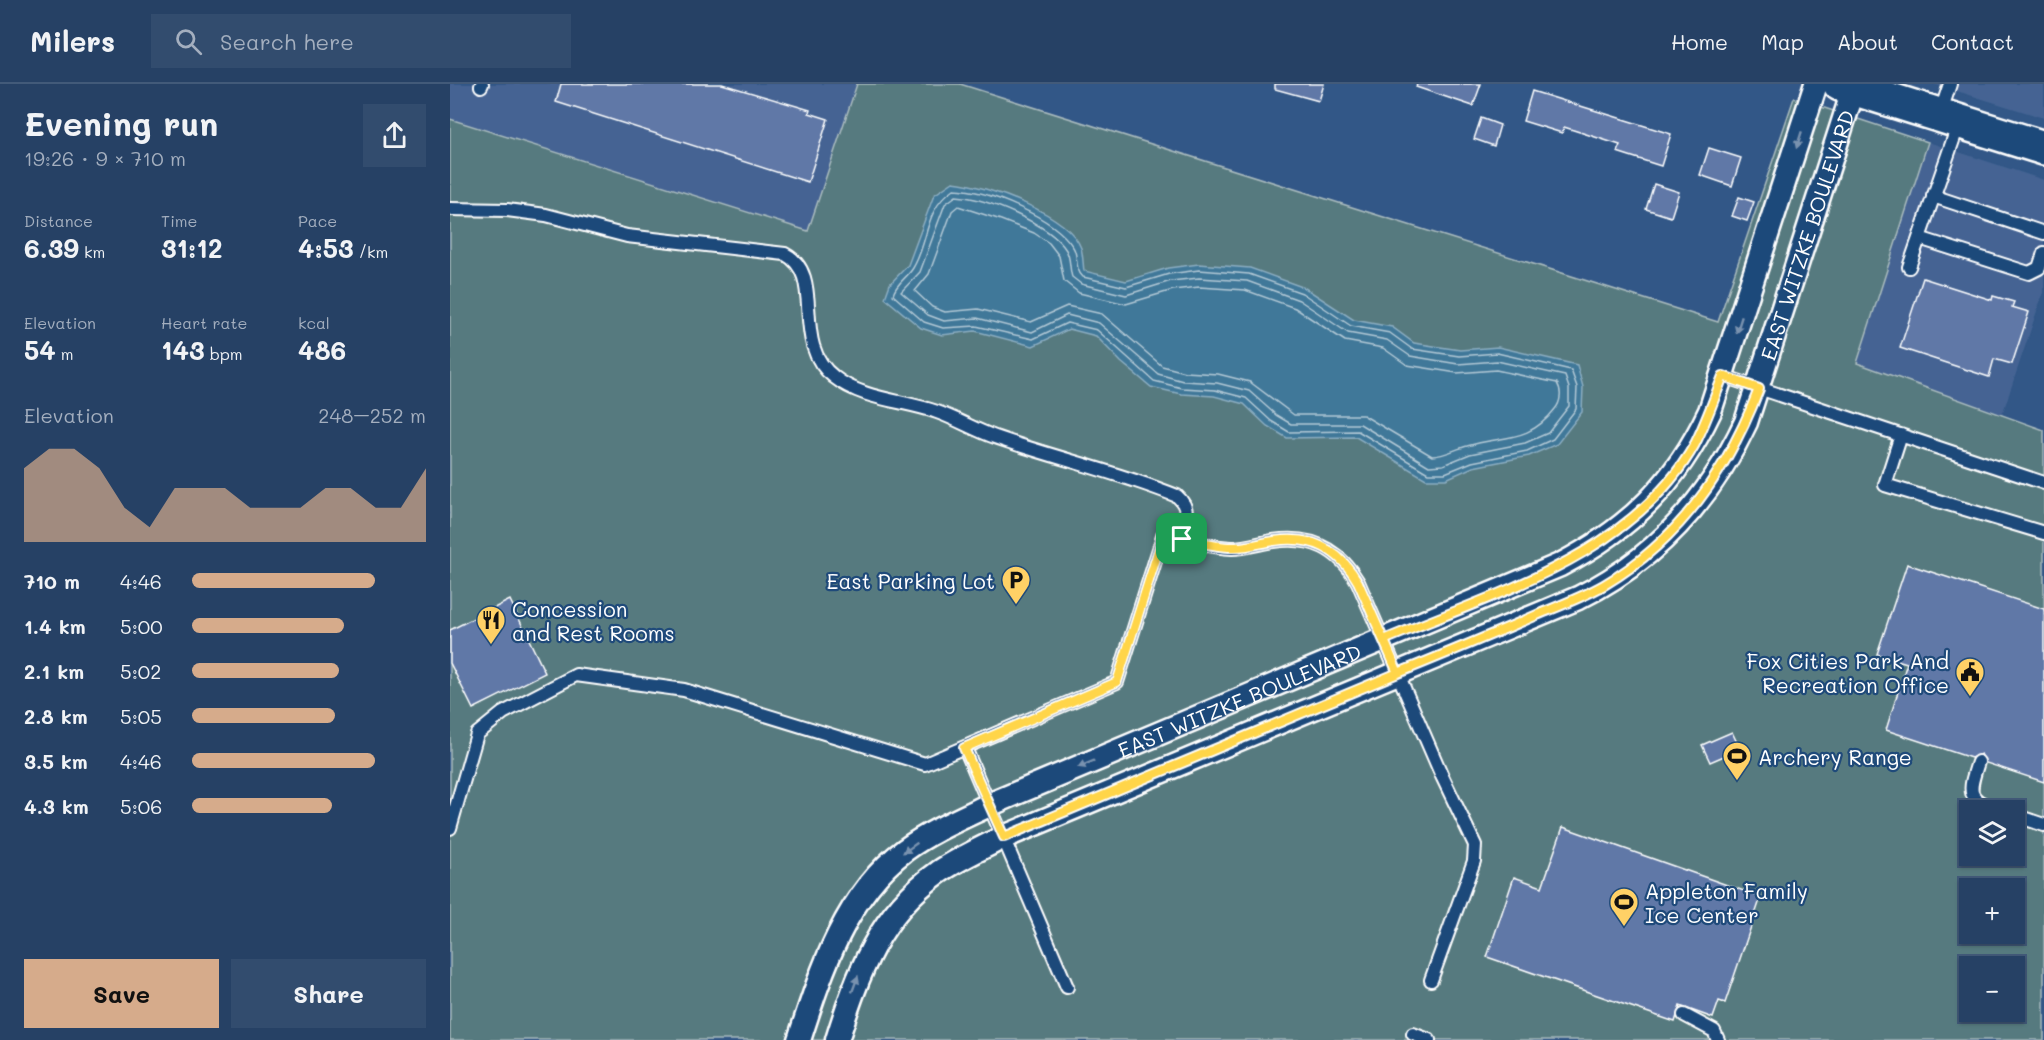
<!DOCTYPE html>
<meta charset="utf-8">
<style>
:root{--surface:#264165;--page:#324c6e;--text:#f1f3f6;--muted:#a4afbf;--line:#425a79;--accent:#d6ab8b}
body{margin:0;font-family:Mali,sans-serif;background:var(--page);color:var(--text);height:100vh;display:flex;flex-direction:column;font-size:22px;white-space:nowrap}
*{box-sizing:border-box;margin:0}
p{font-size:20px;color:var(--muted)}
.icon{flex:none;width:33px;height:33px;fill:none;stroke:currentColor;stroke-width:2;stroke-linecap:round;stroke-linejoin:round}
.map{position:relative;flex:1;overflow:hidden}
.sheet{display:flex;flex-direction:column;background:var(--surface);width:450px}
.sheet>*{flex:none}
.buttons{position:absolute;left:1509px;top:716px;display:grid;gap:12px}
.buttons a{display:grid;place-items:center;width:66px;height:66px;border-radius:0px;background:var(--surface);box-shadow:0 2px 4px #0004,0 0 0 2px var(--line);font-size:30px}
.pin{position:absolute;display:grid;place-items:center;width:51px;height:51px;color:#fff;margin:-26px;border-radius:12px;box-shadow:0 3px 9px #0006}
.round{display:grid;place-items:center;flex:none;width:63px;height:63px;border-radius:0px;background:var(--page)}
.head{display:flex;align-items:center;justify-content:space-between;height:102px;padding:0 24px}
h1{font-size:33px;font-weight:800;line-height:45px}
.figures{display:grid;grid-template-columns:repeat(3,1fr);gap:9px;height:102px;padding:6px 24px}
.figures div{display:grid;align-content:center}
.figures b{font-size:26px;font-weight:800}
.figures small{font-size:16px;font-weight:400}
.figures p{font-size:16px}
.chart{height:168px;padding:12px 24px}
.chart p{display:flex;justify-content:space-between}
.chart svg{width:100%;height:108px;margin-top:6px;fill:var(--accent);opacity:.7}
.button{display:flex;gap:12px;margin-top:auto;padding:12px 24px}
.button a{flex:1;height:69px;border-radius:0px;background:var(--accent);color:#111;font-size:24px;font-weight:800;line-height:69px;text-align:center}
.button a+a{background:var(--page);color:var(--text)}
ul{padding:0 24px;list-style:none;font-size:20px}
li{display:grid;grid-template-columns:96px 72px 1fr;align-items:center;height:45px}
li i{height:15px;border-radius:8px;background:var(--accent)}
header{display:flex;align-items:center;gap:36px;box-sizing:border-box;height:84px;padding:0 30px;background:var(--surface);border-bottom:2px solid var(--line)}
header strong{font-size:28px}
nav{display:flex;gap:33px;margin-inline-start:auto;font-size:21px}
.search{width:420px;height:54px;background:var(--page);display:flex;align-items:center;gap:15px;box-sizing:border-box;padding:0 21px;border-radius:0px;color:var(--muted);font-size:22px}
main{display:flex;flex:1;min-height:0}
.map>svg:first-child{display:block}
</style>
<header>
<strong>Milers</strong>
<div class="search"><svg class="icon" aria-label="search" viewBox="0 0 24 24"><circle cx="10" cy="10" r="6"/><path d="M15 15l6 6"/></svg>Search here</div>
<nav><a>Home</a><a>Map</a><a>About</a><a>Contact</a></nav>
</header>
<main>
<section class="sheet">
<div class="head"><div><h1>Evening run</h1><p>19:26 · 9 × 710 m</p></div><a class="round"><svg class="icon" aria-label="share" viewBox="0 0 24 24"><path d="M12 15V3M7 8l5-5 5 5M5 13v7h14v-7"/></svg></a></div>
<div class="figures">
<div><p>Distance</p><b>6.39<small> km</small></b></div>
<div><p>Time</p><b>31:12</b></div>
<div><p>Pace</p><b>4:53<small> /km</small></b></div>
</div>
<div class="figures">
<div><p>Elevation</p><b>54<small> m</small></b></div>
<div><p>Heart rate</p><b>143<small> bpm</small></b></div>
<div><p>kcal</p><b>486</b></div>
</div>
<div class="chart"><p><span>Elevation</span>248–252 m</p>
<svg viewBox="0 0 160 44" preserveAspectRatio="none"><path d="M0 44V14L10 6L20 6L30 14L40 30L50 38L60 22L70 22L80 22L90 30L100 30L110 30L120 22L130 22L140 30L150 30L160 14V44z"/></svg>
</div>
<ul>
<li><b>710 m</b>4:46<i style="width:78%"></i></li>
<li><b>1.4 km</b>5:00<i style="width:65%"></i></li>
<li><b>2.1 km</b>5:02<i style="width:63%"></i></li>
<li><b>2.8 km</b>5:05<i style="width:61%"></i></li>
<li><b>3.5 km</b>4:46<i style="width:78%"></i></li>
<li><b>4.3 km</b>5:06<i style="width:60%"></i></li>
</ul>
<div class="button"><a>Save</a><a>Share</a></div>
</section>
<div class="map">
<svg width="1594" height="956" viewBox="0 0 1594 956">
<rect width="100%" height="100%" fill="#325787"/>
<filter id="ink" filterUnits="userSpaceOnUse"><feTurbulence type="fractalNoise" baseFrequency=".0167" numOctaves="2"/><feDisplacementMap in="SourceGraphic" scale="12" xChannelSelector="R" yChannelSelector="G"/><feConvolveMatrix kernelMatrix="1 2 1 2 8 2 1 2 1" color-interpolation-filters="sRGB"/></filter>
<g filter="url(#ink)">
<path fill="#446493" d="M 0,0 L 407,0 L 358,147 L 0,35 Z
M 1484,0 L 1594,0 L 1594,34 Z
M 1478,58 L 1594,96 L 1594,206 L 1552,331 L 1406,279 Z"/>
<path fill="#577a7f" stroke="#abbcbf" stroke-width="1.5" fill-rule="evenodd" d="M 407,0 L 510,0 L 1268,238 L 1344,14 L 1478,58 L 1407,279 L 1594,346 L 1594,956 L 0,956 L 0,35 L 358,147 ZM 1520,726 L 1564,726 L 1564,771 L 1520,771 ZM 1520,804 L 1564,804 L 1564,849 L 1520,849 ZM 1520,882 L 1564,882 L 1564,927 L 1520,927 Z"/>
<path fill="#407899" stroke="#8caec2" stroke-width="1.5" d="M 503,98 C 537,102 618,129 631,164 C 633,171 633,180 634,187 L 676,197 L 718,184 L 749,180 L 800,184 L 855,204 L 904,236 L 942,243 L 964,259 L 1010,266 L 1048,263 L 1127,281 L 1133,303 L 1132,328 L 1107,360 L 1079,372 L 1023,383 L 996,395 L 976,395 L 906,353 L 837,354 L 817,342 L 794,320 L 764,312 L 731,310 L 701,303 L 671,278 L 646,252 L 619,245 L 583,262 L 525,247 L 492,251 L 471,244 L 435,214 L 440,200 L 458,181 L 484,111 Z"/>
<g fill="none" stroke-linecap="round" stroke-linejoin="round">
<path stroke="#b3c9d6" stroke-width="1.5" d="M 504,105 C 538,106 604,133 623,163 C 629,172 624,185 633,193 L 676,203 L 719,190 L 749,186 L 799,190 L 852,209 L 901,242 L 940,249 L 962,265 L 1009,272 L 1047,269 L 1121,286 L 1127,303 L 1126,325 L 1103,355 L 1077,367 L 1022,378 L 995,389 L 978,389 L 908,347 L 839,348 L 821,337 L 796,314 L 765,306 L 732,304 L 704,297 L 647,246 L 617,239 L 583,255 L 526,242 L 493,244 L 474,238 L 443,211 C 446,199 457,194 463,184 C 480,156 473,126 504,105 Z
M 506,112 C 536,114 600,140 616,166 C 621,174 619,184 622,193 L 631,200 L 676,211 L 721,197 L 749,194 L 797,197 L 849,216 L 898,249 L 937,256 L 960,272 L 1008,280 L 1047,277 L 1115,292 L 1119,304 L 1119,322 L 1098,349 L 1075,359 L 1020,370 L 993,381 L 979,382 L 910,340 L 841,340 L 826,331 L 799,307 L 767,299 L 733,297 L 708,290 L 649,239 L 617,231 L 582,248 L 527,234 L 494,237 L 478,231 L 451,208 L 470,188 L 495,120 Z
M 508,122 L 551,136 L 584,149 L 599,159 L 609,172 L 614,197 L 629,209 L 676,220 L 723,206 L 749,203 L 795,206 L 845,224 L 895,257 L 933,264 L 957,281 L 1007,289 L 1046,286 L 1107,299 C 1112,307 1111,318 1105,325 C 1079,359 1054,351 1017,362 C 1005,365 995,372 982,372 L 913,331 L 844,331 L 800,298 L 768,290 L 735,288 L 712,282 L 652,230 L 617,222 L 581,238 L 528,225 L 495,228 L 482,223 L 465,207 L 479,190 L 502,127 Z"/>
</g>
<path fill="#6078a7" stroke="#fff" stroke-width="1.5" d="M 111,0 L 272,0 L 360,26 L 359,29 L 378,35 L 358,98 L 106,18 Z
M 825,0 L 874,0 L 869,17 L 825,5 Z
M 967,0 L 1031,0 L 1023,22 L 966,3 Z
M 1082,7 L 1221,50 L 1211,82 L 1167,68 L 1170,61 L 1114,43 L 1112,49 L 1073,37 Z
M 1031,34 L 1050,41 L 1044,62 L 1024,55 Z
M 1259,64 L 1291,74 L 1282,102 L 1250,91 Z
M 1204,100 L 1229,108 L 1221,133 L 1196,125 Z
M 1289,113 L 1304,118 L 1297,137 L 1282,132 Z
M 1473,194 L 1542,216 L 1543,212 L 1564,218 L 1562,223 L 1579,228 L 1562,280 L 1544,275 L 1539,293 L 1450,264 Z
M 1457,480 L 1594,525 L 1594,698 L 1536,679 L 1531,670 L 1521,674 L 1436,646 L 1457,579 L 1427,570 Z
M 60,516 L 95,589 L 23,625 L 0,579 L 0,546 Z
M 1282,648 L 1290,665 L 1260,678 L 1252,661 Z
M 1113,743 L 1311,813 L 1275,919 L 1269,917 L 1263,934 L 1230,922 L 1225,938 L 1037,873 L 1064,793 L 1092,803 Z"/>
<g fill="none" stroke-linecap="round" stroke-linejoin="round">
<g stroke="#fff" stroke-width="16">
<path id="service" d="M 31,2 L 32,0
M 1490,30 L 1500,0
M 1483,112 L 1594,149
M 0,125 L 57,126 L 96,131 L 177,152 L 335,170 C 377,192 339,259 384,293 C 413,316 453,316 487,328 C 507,335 525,346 545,353 C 605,374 668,388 727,412 C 741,424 736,438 732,455
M 1469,154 L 1579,189 L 1589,184 L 1594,169
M 1459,183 L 1509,39
M 1273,292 L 1594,399
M 1451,351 L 1435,401 L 1594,449
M 515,664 L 617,903
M 1528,678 C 1518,709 1516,715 1548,726
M 1564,731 L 1594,741
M 0,744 L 27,650 L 53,629 L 126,591 L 234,606 L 475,680 L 667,598 L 714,449 C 735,456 760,463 782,464 C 796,464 810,459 823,457 C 862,451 889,465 908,498 L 992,692 L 1025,761 L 1024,777 L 981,896
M 1234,931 L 1264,947 L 1268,956
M 963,950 L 979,956"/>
</g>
<g stroke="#fff" stroke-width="27">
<g id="minor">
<path id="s1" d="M 349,956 C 371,888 395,811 455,766 C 481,747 512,734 541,720 L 1110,481 C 1181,444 1226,399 1260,327 L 1366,0"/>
<path id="s2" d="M 387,956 C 408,889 429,830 489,788 C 510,774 532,764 554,753 L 1128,514 C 1205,476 1260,415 1296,338 L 1404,4"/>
</g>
</g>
<g stroke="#fff" stroke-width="38">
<path id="secondary" d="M 1390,0 L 1594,64"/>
</g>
<use href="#service" stroke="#1f4a7a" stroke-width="12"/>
<use href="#minor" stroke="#1f4a7a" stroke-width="22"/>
<use href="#secondary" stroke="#1f4a7a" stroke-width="33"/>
</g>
<defs><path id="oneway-solid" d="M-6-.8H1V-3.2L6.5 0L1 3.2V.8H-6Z" transform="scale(1.5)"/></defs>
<g fill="#7992af">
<use href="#oneway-solid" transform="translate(1349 56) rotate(108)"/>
<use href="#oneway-solid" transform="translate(1289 241) rotate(108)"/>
<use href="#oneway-solid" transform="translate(636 680) rotate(157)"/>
<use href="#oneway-solid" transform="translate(460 764) rotate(145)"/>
<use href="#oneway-solid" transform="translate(405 900) rotate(-70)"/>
</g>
</g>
<g fill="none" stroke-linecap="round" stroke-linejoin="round" filter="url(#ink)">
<g stroke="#fff" stroke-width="12">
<path id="route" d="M 732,455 L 714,449 L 667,598 L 514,664 L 554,753 L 948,589 L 934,556 C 1043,510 1184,471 1245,360 C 1256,338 1264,315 1273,292 L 1309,305 C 1278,386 1230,456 1154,501 C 1133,513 1109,522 1087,531 C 1041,551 995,570 948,589 L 908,498 C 889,465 862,451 824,457 C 810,459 796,464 782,463 C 766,463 748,458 732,455"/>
</g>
<use href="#route" stroke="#ffd54a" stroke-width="8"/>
</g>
<defs>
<g id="parking-pin" transform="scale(1.5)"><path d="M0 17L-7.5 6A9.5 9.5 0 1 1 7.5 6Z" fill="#ffd166" stroke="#1f4a7a"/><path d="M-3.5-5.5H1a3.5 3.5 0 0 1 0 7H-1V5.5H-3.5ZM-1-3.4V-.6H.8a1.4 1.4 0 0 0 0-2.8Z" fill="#111"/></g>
<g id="restaurant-pin" transform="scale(1.5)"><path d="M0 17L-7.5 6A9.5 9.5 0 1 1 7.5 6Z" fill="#ffd166" stroke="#1f4a7a"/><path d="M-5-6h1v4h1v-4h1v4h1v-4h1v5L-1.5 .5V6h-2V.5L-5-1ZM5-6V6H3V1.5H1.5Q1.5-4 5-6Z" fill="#111"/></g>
<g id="civic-pin" transform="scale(1.5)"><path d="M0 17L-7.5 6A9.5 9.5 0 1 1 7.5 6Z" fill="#ffd166" stroke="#1f4a7a"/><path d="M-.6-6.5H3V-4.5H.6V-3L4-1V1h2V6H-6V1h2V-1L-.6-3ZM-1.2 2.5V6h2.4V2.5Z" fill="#111"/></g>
<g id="stadium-pin" transform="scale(1.5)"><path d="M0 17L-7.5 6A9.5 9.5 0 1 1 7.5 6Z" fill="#ffd166" stroke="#1f4a7a"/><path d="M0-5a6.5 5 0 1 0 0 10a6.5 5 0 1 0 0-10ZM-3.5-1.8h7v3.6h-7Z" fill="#111"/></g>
</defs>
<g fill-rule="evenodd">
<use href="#parking-pin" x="566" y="496"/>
<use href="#restaurant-pin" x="41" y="536"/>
<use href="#civic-pin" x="1520" y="588"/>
<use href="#stadium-pin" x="1287" y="672"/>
<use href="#stadium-pin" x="1174" y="818"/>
</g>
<g text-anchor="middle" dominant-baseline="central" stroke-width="4.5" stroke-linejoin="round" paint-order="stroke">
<g font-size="21" fill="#fff" stroke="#1f4a7a">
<text stroke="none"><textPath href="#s2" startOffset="1341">EAST WITZKE BOULEVARD</textPath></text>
<text stroke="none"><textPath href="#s1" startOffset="588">EAST WITZKE BOULEVARD</textPath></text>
</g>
<g font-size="21" fill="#fff" stroke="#1f4a7a" text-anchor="start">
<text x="545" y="496" text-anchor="end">East Parking Lot</text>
<text x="62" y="524">Concession<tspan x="62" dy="24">and Rest Rooms</tspan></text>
<text x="1499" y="576" text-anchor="end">Fox Cities Park And<tspan x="1499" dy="24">Recreation Office</tspan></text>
<text x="1308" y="672">Archery Range</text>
<text x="1195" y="806">Appleton Family<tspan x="1195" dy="24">Ice Center</tspan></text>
</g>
</g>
</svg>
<div class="buttons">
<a><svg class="icon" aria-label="layers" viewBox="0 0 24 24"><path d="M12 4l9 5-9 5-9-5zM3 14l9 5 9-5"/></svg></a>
<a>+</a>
<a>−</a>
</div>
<div class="pin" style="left:732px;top:455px;background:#1e9e55"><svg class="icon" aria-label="arrive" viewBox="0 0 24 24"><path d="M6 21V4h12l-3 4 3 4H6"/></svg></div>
</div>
</main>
